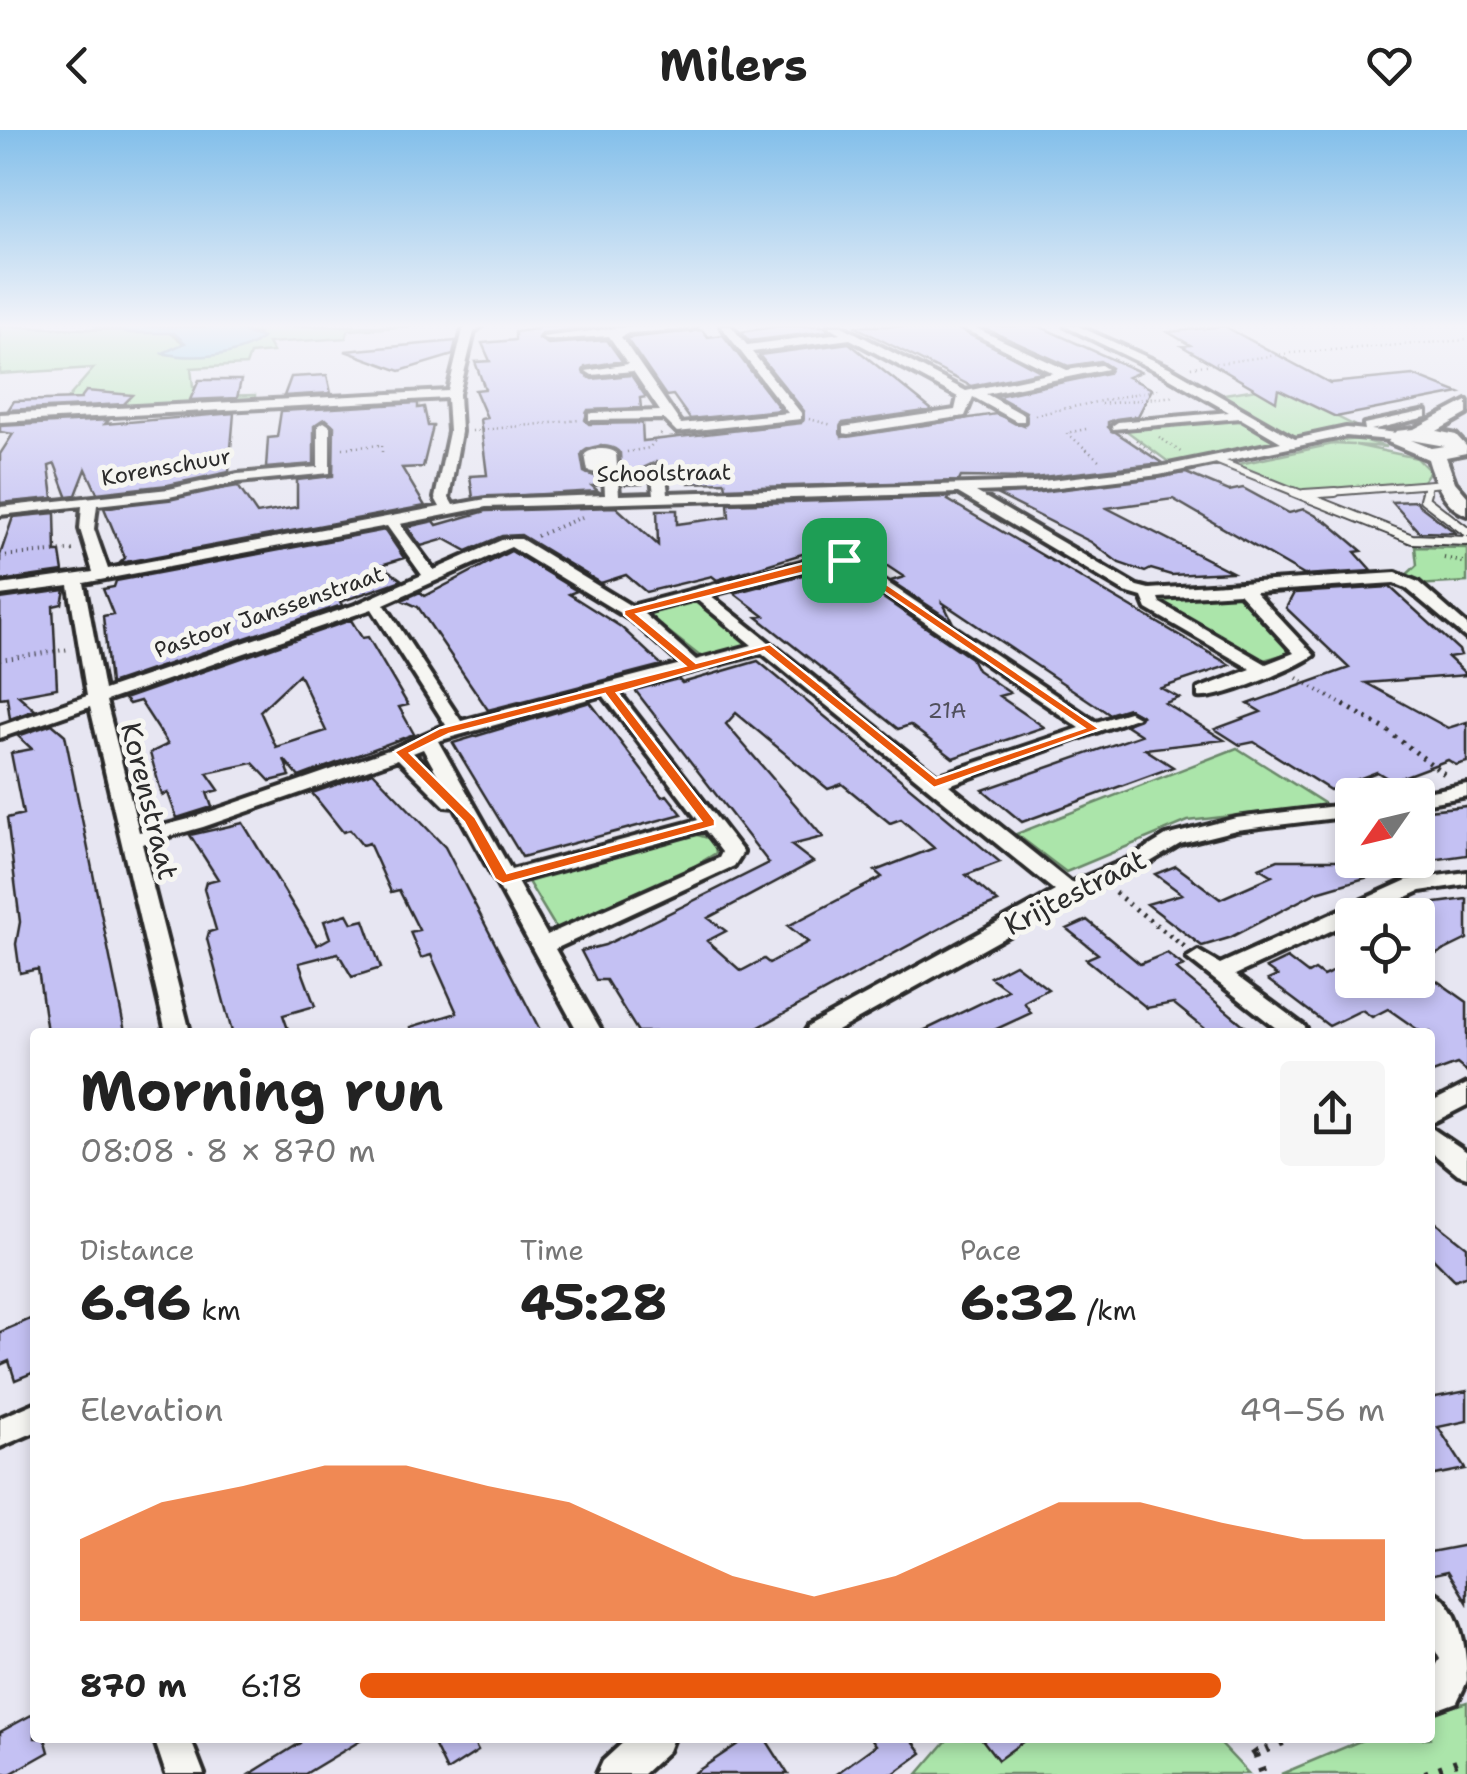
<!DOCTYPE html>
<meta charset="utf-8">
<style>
:root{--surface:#fff;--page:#f6f6f6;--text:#222;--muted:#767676;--accent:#ea580c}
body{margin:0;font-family:"Shantell Sans",sans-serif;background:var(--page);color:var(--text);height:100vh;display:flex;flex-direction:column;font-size:38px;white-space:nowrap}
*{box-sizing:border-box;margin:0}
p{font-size:32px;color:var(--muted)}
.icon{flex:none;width:55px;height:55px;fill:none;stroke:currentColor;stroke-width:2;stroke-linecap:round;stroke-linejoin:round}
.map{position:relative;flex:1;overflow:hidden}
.drawer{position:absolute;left:30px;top:898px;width:1405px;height:715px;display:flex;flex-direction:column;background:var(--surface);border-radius:10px;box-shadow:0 5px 15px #0003}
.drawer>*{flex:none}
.needle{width:65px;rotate:236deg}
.tools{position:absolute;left:1335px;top:648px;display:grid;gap:20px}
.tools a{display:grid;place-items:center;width:100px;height:100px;border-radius:10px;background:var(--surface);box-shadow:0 5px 15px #0003;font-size:50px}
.pin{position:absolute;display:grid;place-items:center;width:85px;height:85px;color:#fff;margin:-42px;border-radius:20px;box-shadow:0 5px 15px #0006}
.round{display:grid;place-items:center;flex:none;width:105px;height:105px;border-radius:10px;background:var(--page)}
.overview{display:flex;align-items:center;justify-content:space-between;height:170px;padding:0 50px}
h1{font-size:55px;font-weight:700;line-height:75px}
.metrics{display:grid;grid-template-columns:repeat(3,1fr);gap:15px;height:170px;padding:10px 50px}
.metrics div{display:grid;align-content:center}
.metrics b{font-size:50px;font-weight:700}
.metrics small{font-size:28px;font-weight:400}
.metrics p{font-size:28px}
.chart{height:280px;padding:20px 50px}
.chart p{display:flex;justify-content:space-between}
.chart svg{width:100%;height:180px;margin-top:10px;fill:var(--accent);opacity:.7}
ul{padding:0 50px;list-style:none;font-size:32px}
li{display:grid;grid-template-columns:160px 120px 1fr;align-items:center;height:75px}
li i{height:25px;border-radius:12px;background:var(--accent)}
header{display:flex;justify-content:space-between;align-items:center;height:130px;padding:0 50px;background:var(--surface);font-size:45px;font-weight:700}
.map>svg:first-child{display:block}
</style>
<header><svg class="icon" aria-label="back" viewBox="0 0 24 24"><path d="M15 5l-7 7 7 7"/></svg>Milers<svg class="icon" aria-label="heart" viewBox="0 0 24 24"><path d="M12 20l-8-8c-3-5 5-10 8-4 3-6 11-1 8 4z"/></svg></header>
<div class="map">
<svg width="1467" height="1644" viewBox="0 0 1467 1644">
<rect width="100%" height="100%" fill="#e7e6f2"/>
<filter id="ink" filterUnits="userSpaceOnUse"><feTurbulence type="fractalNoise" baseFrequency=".01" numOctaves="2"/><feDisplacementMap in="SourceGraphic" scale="20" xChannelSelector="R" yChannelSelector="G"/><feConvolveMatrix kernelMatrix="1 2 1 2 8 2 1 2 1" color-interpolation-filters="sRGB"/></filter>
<g filter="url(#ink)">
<path fill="#abe5aa" stroke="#6b886a" stroke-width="2.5" d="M 0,196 L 168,202 L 185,214 L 165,224 C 198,226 225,223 256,213 L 259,204 L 188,196 L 424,196 L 348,200 L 346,208 L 268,213 L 273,222 L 250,224 L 246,235 L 191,238 L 193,257 L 211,260 L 217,266 L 255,265 L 255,272 L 55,283 L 94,238 L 0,244 Z
M 1276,256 L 1357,297 L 1297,307 L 1218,265 Z
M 1225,288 L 1245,292 L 1281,314 L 1174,336 L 1124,299 Z
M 1360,309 L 1387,317 L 1355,315 L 1417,328 L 1430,341 L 1421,354 L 1413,355 L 1297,361 L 1235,335 L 1333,314 L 1354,315 L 1320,313 Z
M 1415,417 L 1467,418 L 1467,452 L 1416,455 L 1403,448 L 1417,435 Z
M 1234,460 L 1293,522 L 1260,531 L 1152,469 Z
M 699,470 L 752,514 L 701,527 L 646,484 Z
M 1237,618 L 1327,675 L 1188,691 L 1066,742 L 1016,704 Z
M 695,704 L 714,710 L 716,723 L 670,751 L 562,799 L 556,798 L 527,750 Z
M 1467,1572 L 1467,1644 L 1281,1644 L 1367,1608 L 1430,1608 L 1430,1584 Z
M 949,1608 L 1215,1608 L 1249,1644 L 918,1644 Z"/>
<path fill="#8bd0ec" stroke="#658e9f" stroke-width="2.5" d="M 93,196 L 231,197 L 262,208 C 240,227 190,230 163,223 L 185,213 L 174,203 L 131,203 Z"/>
<path fill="#c4c1f3" stroke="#2b2b2b" stroke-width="2.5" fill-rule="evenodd" d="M 536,196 L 606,196 L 542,203 L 538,208 L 548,214 L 607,210 L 622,231 L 585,237 L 584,244 L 592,249 L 631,245 L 646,267 L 640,268 L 641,278 L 588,280 L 585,290 L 589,294 L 642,293 L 643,311 L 801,293 L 804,281 L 759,225 L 849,213 L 932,280 L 842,293 L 842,307 L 996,284 L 1024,295 L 1026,282 L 997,266 L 1108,243 L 1111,238 L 1100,231 L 1068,236 L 979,196 L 1039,196 L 1140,242 L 1128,247 L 1152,259 L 1138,286 L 1116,289 L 1108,292 L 1108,297 L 1162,333 L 1034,348 L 961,347 L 959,351 L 726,358 L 725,352 L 689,353 L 689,337 L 668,338 L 656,332 L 641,339 L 642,354 L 622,355 L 620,323 L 601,315 L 581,325 L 584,342 L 600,348 L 601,355 L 592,356 L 598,361 L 473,368 L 470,346 L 487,345 L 480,289 L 487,288 L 475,260 L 485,259 L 475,232 L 490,231 L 482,213 L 515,210 L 515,202 L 537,199 Z
M 780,196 L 825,196 L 829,201 L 749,211 L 741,202 Z
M 854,196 L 955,196 L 1042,242 L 971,256 Z
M 1224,196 L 1330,253 L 1413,245 L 1459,263 L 1336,287 L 1278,259 L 1276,271 L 1182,216 L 1190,215 L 1168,202 Z
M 702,200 L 708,207 L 723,205 L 781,280 L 690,289 L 673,265 L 666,266 L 626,208 Z
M 456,211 L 453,225 L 400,241 L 345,221 Z
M 327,245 L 331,263 L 284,266 L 291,247 Z
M 199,250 L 241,250 L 237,268 L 190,270 Z
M 86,261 L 133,265 L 124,274 L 8,280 L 14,271 L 80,269 Z
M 418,273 L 418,278 L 424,277 L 428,296 L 433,296 L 423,337 L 402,338 L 425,376 L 120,433 L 125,428 L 104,378 L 238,356 L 257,384 L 297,377 L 297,350 L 333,346 L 334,296 L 326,289 L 314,296 L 314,334 L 266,338 L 268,308 L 277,307 L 281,281 Z
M 234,283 L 229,342 L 168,355 L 97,363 L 86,339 L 76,365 L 67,366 L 55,334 L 49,336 L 53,368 L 0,373 L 0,324 L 13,304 L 0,302 L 0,296 L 109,290 L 105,294 Z
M 1186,343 L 1229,361 L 1243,358 L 1289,383 L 1304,379 L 1329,393 L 1362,421 L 1355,422 L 1372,441 L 1304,445 L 1173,369 L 1107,378 L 1232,442 L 1171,445 L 1151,439 L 1145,442 L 1119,433 L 1091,412 L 998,365 Z
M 950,367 L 948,370 L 1230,535 L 1161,558 L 1179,568 L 1165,573 L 1224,610 L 1145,619 L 1173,637 L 1022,692 L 983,660 L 1141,605 L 1126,595 L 1142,586 L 1128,578 L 1109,584 L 943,473 L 952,491 L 891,451 L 904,447 L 848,410 L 717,450 L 712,446 L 646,462 L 626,445 L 601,453 L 521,405 L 502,406 L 467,421 L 445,409 L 421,416 L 407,397 L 434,391 L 437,395 L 486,381 L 616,377 L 658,415 L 657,380 L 677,380 L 677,394 L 729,387 L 728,374 Z
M 1417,371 L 1419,375 L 1456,403 L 1419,402 L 1392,372 Z
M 55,383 L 56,422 L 60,422 L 63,442 L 0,451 L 0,425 L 13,387 Z
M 385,400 L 404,428 L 381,435 L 402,450 L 340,472 L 342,475 L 110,554 L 103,486 L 113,484 L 103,459 L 114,457 L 116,451 Z
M 511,421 L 577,461 L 569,464 L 621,497 L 662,535 L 488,580 L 418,477 L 402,470 L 420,462 L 425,466 Z
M 825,439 L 855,461 L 867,457 L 971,528 L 977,540 L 1010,563 L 999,566 L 1044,597 L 953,628 L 910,595 L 898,599 L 757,487 L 764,486 L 734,463 Z
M 1390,457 L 1459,520 L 1461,525 L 1448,527 L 1467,545 L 1366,553 L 1448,598 L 1467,592 L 1467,632 L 1456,635 L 1448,630 L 1392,651 L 1377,642 L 1330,660 L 1254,612 L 1240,615 L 1215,599 L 1261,582 L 1248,574 L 1349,538 L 1286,478 L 1294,463 Z
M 65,460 L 62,474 L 53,476 L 57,558 L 18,565 L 35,580 L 10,589 L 7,567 L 0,568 L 0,469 Z
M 351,490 L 362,508 L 368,507 L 408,575 L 399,577 L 414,604 L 299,647 L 284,629 L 290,646 L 270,651 L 253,633 L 207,643 L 219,660 L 207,663 L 212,677 L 177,688 L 168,663 L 162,665 L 150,623 L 168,614 L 140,571 L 129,574 L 124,569 ZM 299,544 L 326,601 L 276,617 L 260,581 Z
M 758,531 L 1000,732 L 966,745 L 998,772 L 963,786 L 750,902 L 638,902 L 606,850 L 596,850 L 581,821 L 605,815 L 769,733 L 635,560 L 678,549 L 682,553 ZM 736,583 L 828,659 L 842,654 L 890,693 L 901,689 L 934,718 L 875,741 L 882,747 L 788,796 L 808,812 L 769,833 L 764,829 L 741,841 L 707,811 L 726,801 L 708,788 L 813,732 L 791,715 L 823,707 L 726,594 Z
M 590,572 L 662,667 L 667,665 L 682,684 L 522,727 L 453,613 Z
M 52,594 L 65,605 L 125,902 L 47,902 L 38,839 L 20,843 L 16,814 L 20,792 L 7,688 L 23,684 L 11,623 L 32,619 L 18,606 Z
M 373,642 L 445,717 L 541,902 L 411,902 L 410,897 L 457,883 L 431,825 L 421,828 L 410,802 L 419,800 L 399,760 L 391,762 L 369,713 L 362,715 L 350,700 L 343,702 L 312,663 Z
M 1467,676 L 1467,725 L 1418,732 L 1418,681 Z
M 243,693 L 317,815 L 330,808 L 324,791 L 347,784 L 352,793 L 364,790 L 381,838 L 352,847 L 338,823 L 299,833 L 315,876 L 283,885 L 289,902 L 232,902 L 207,809 L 209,802 L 216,800 L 204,759 L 206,752 L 218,749 L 190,705 Z
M 1278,730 L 1350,730 L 1372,746 L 1317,762 L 1229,808 L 1202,816 L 1147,774 L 1182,764 L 1155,744 L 1176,736 L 1220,769 L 1272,746 L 1259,738 Z
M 1467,769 L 1467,809 L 1418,833 L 1418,781 L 1436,773 Z
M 1087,790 L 1140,834 L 1167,823 L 1184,836 L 1176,839 L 1252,902 L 1209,902 L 1173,873 L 1147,878 L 1086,829 L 1098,824 L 1067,799 Z
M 1287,828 L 1308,844 L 1315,840 L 1323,846 L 1352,833 L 1352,850 L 1436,850 L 1467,872 L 1467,942 L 1457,934 L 1430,944 L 1430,902 L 1421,902 L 1388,879 L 1372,887 L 1362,880 L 1329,896 L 1268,850 L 1277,846 L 1266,838 Z
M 1015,834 L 1048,859 L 1024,872 L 1031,883 L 990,902 L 921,902 L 1008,860 L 990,847 Z
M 1430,1088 L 1467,1117 L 1467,1145 L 1455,1150 L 1430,1125 Z
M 35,1187 L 35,1242 L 15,1250 L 9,1231 L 0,1235 L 0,1202 Z
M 1467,1261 L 1467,1291 L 1438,1297 L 1465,1339 L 1430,1346 L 1430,1268 Z
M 1467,1415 L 1467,1472 L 1448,1441 L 1430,1445 L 1430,1422 Z
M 35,1583 L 35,1608 L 45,1608 L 49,1622 L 10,1644 L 0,1644 L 0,1602 Z
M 298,1608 L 365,1608 L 305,1644 L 250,1644 L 300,1613 Z
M 431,1608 L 471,1608 L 478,1621 L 447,1641 Z
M 747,1608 L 765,1608 L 788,1644 L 693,1644 Z
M 871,1608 L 911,1608 L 922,1623 L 893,1644 L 836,1644 L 876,1615 Z
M 981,1608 L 1028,1608 L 998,1630 Z"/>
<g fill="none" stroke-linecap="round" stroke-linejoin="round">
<g stroke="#2b2b2b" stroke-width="10">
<path id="lane-far1" d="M 1218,331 L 1300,364
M 1304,364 L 1445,353
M 1425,364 L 1428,355"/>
</g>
<g stroke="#2b2b2b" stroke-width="12">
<path id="lane" d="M 1294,362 L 1412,409 L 1467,411
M 1426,362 L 1424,369 L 1467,402
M 1304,364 L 1335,362"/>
</g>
<g stroke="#2b2b2b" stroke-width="8">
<path id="street" d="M 468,196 L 481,196 L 474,202 L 459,264 L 461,302 L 449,368 L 453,375 L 486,369 L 605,365 L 604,345 L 588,341 L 585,324 C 592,318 609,317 616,323 L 619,365 L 654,364 L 651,339 L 658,335 L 665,339 L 668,363 L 1034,352 L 1159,337 L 1281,312 L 1240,288 L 1113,299 L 1112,296 L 1118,292 L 1229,282 L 1163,244 L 1065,196 L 1078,196 L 1171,238 L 1295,309 L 1346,298 L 1365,300 L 1364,294 L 1426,281 L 1426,287 L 1371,300 L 1406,304 L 1406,310 L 1401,311 L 1346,306 L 1159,345 L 1034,360 L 976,362 L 1137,456 L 1149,459 L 1396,443 L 1418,452 L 1467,495 L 1467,509 L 1406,458 L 1394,453 L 1255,462 L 1314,525 C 1297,538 1219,570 1198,567 L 1198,559 L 1251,539 L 1147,479 L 1142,467 L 1125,462 L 958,363 L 486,377 L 400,394 L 434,440 L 504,409 L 521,409 L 631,476 L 827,425 L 849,427 L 1096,592 L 1129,582 L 1138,587 L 949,655 L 1071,753 L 1128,729 L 1166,706 L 1236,688 L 1352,674 L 1352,686 L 1236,700 L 1180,714 L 1142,737 L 1077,767 L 835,902 L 805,902 L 809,896 L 1055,761 L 762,523 L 618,561 L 743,722 L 734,736 L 555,819 L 602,902 L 578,902 L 455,677 L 445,676 L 398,629 L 203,697 L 142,714 L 190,902 L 166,902 L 90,577 L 0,608 L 0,596 L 87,566 L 69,456 L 0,465 L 0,455 L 93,442 L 80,399 L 82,376 L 0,385 L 0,377 L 169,359 L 238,344 L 318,337 L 318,296 L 324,292 L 330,296 L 330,343 L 238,352 L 169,367 L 97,375 L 94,399 L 108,439 L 440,377 L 435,368 L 449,302 L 447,268 L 0,292 L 0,284 L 448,261 L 463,200 ZM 387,396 L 422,445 L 355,475 L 104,560 L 84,453 ZM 511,417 L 633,491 L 681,534 L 461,591 L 384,474 ZM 827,435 L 841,435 L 1080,598 L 937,646 L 710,465 ZM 1239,463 L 1294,523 L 1266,534 L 1160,473 L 1158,468 ZM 696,469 L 752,515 L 696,530 L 643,483 ZM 372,479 L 446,595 L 394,618 L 189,689 L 139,702 L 106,571 ZM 603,565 L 698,690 L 511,740 L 438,611 ZM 423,619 L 440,649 L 413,623 ZM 705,700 L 722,722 L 719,728 L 547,805 L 517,752 Z
M 696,196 L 691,199 L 628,203 L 621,207 L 681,294 L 788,283 L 721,196 L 731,196 L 747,215 L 840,203 L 828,196 L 842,196 L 966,261 L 1053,243 L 958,196 L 971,196 L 1067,240 L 1101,235 L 1107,239 L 986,264 L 1024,285 L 1024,291 L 1016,291 L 973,267 L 965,286 L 848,304 L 843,303 L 843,297 L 955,280 L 958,267 L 850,209 L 752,222 L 801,283 L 801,289 L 677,302 L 664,289 L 589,290 L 589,284 L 593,283 L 660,281 L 633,241 L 592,245 L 586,241 L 628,234 L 609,206 L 548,210 L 542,207 L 626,197 Z
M 1467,654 L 1467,666 L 1418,675 L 1418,665 L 1411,665 Z
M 1467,742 L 1467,754 L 1420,761 L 1367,785 L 1352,785 L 1352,791 L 1235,845 L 1304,896 L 1308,902 L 1281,902 L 1187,828 L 1198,821 L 1220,834 L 1407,750 Z
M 1467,954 L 1467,975 L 1430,994 L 1430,973 Z
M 1430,997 L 1467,1022 L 1467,1047 L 1458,1044 L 1430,1021 Z
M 35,1273 L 35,1302 L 0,1317 L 0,1288 Z
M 1430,1460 C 1460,1472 1467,1520 1467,1550 C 1465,1557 1460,1565 1457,1572 L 1430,1582 L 1430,1546 L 1440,1529 L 1430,1511 Z
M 154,1608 L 190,1608 L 204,1644 L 166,1644 Z
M 628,1608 L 673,1608 L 668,1621 L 643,1644 L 597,1644 L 603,1631 Z"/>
</g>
<g stroke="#2b2b2b" stroke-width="8">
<path id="secondary" d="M 1467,271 L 1467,284 L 1437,301 L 1456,305 L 1467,317 L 1466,323 L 1446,327 L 1455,352 L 1467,366 L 1467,385 C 1445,378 1434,350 1428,329 L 1388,312 L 1396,301 L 1414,299 ZM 1411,310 L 1445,316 L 1431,318 Z"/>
</g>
<path stroke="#2b2b2b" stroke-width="2.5" stroke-dasharray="1 4" stroke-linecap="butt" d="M 1191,237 L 1291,223 L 1467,210
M 1101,274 L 1175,266
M 1035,285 L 1162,258
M 809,289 L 832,295
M 1086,299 L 1067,303 L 1100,331
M 472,301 L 580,290
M 1159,307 L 1182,323
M 1136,310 L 1155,325
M 343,318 L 382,315 L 382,325
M 627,322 L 649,318 L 663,302"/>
<path stroke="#2b2b2b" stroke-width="4" stroke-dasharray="1 5" stroke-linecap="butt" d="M 537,406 L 582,387
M 0,426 L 76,420
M 1444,428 L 1467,433
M 0,530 L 70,519
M 1297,548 L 1348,578"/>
<path stroke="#2b2b2b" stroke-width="5" stroke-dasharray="2.5 6" stroke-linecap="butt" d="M 1344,575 L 1385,599 L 1447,646
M 1115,763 L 1186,818"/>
<path stroke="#2b2b2b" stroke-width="8" stroke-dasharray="4 11" stroke-linecap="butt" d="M 1245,1608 L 1256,1624 L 1292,1608
M 1256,1624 L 1263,1644
M 1425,1644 L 1467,1628"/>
<use href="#lane-far1" stroke="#f6f6f2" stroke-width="6"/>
<use href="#lane" stroke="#f6f6f2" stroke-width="8"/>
<use href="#street" fill="#f6f6f2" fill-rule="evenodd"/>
<use href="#secondary" fill="#f6f6f2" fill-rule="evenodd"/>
</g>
</g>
<linearGradient id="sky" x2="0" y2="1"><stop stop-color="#83bfea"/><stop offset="0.46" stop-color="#f4f4f9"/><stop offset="1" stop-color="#f4f4f9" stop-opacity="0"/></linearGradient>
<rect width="1467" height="426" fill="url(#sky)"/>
<path fill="#ea580c" stroke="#fff" stroke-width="2.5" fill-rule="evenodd" d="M 827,427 L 848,428 L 1100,599 L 934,658 L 764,521 L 617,563 L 715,690 L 715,696 L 503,754 L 495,749 L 464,692 L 394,622 L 440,598 L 685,536 L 624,485 L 624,480 ZM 842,433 L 1084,598 L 936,648 L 770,514 L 696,533 L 637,484 ZM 605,564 L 701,691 L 507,743 L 475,687 L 410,623 L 449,604 Z"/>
<g text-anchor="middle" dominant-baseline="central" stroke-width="10" stroke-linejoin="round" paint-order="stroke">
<g font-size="22" fill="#2b2b2b" stroke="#f6f6f2">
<text transform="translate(166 337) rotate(-10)">Korenschuur</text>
<text transform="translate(664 343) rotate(-1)">Schoolstraat</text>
<text transform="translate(269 482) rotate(-19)">Pastoor Janssenstraat</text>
</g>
<g font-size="22" fill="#51505d">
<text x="947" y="580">21A</text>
</g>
<g font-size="28" fill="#2b2b2b" stroke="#f6f6f2">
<text transform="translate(150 671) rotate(76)">Korenstraat</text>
<text transform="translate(1075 762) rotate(-27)">Krijtestraat</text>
</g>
</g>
</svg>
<div class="tools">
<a><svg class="needle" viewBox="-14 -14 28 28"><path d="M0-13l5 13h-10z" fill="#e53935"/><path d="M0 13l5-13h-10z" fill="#767676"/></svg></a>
<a><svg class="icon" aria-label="locate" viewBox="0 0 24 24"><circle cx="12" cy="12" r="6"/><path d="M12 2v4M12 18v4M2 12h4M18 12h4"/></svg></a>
</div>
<div class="pin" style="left:844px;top:430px;background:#1e9e55"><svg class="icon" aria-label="arrive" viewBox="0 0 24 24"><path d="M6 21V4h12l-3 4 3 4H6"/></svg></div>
<section class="drawer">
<div class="overview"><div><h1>Morning run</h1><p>08:08 · 8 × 870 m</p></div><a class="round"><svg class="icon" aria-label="share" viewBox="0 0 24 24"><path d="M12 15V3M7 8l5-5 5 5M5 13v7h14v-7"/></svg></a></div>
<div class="metrics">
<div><p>Distance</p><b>6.96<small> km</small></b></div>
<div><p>Time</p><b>45:28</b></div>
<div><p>Pace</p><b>6:32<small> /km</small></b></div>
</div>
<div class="chart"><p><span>Elevation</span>49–56 m</p>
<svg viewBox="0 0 160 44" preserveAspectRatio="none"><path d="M0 44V24L10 15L20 11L30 6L40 6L50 11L60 15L70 24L80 33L90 38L100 33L110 24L120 15L130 15L140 20L150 24L160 24V44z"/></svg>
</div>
<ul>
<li><b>870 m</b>6:18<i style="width:84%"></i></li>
</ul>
</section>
</div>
